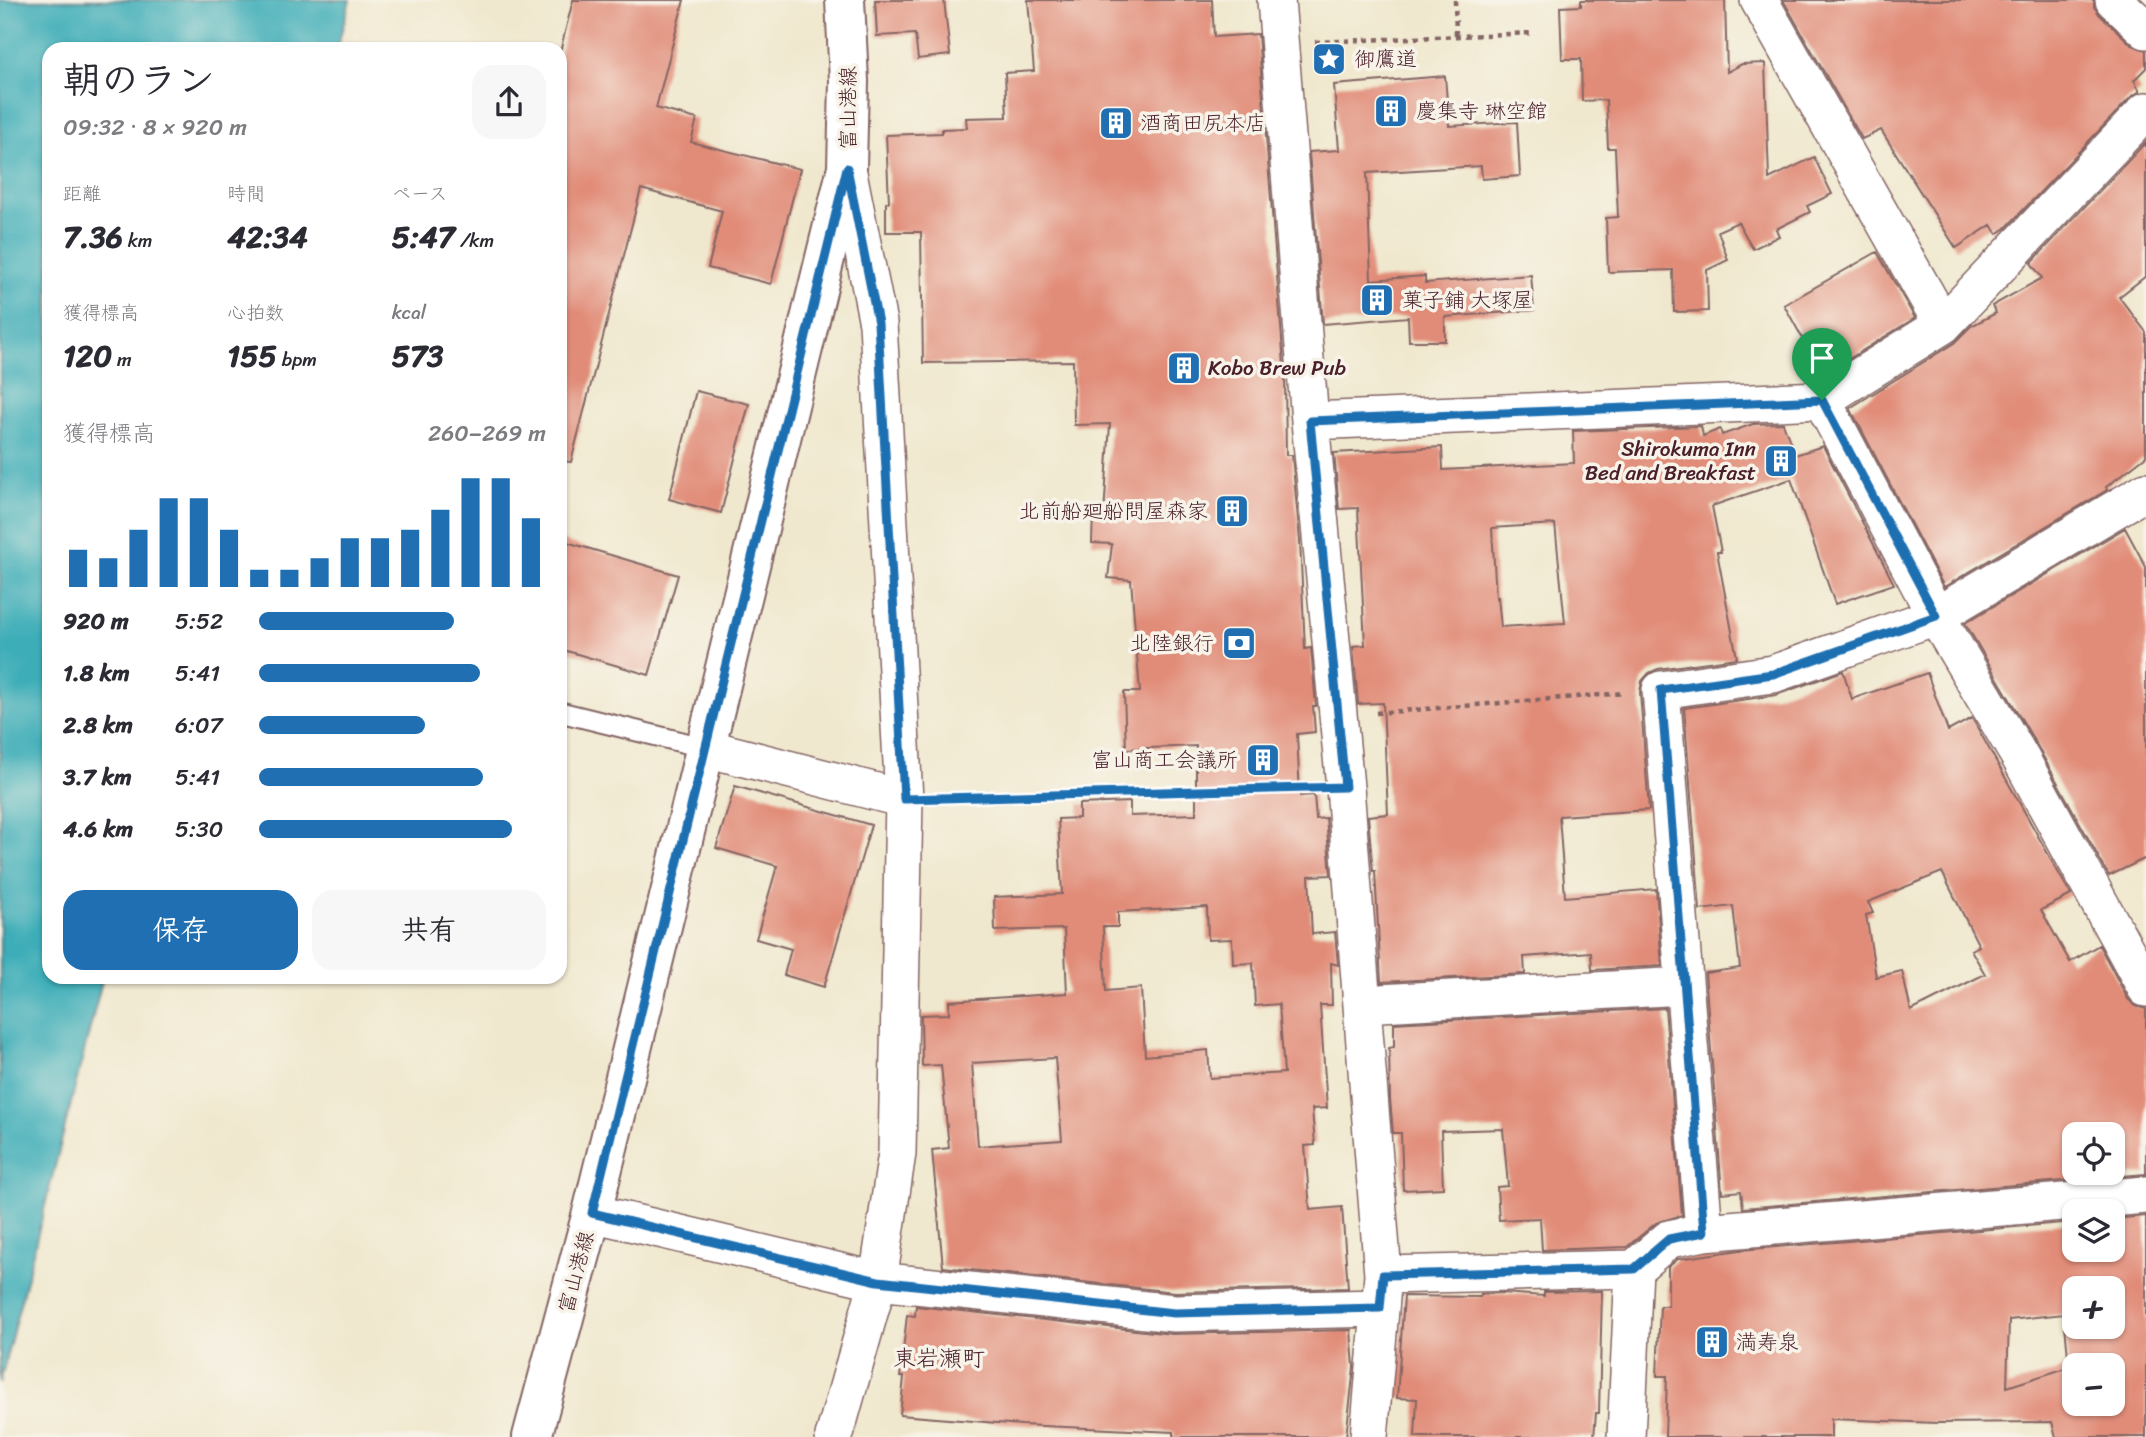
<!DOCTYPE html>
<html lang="ja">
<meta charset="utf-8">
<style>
:root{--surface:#fff;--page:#f7f7f7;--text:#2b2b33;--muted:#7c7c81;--accent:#1f6fb2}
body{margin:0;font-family:Sriracha,"Klee One",sans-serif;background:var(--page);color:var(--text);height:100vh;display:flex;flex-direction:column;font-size:26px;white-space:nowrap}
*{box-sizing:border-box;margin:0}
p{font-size:23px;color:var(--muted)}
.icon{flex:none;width:38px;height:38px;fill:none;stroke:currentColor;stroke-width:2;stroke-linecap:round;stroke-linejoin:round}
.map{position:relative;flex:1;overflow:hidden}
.panel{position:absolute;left:42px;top:42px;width:525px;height:942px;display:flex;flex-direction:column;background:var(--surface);border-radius:21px;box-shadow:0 2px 5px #0004}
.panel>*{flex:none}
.fabs{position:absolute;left:2062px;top:1122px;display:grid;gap:14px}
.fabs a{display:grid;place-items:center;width:63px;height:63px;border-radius:14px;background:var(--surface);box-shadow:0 2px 5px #0004;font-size:35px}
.pin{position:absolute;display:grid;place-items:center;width:60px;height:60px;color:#fff;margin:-72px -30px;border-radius:50% 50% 50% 0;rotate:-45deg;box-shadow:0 0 7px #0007}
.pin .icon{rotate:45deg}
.round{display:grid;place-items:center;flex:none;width:74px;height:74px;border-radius:21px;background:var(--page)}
.overview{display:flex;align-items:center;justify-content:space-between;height:119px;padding:0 21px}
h1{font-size:38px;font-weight:700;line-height:52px}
.figures{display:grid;grid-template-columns:repeat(3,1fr);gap:10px;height:119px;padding:7px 21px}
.figures div{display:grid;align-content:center}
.figures b{font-size:30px;font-weight:700}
.figures small{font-size:19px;font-weight:400}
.figures p{font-size:19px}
.chart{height:196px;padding:14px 21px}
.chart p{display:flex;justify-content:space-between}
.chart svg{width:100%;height:126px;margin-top:7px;stroke:var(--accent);stroke-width:6}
.button{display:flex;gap:14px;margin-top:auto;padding:14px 21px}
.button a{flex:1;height:80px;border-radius:21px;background:var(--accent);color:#fff;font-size:28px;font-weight:700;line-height:80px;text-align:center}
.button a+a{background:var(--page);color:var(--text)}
ul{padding:0 21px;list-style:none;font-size:23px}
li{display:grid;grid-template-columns:112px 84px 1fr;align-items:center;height:52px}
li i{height:18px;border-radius:9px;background:var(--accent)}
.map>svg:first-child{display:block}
</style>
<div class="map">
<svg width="2146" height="1437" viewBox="0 0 2146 1437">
<rect width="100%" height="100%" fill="#f7f3e8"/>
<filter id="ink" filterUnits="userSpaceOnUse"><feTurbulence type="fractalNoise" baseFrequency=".0143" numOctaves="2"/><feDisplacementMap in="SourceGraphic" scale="14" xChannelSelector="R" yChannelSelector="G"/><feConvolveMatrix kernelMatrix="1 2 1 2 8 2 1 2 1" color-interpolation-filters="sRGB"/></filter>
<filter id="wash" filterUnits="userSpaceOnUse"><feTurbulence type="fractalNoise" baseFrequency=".00686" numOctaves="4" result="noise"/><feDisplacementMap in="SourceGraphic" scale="28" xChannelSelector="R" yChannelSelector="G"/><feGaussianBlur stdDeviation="1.57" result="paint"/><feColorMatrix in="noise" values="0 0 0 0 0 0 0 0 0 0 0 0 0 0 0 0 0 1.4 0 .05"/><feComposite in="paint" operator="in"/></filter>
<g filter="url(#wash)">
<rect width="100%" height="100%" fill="#f0e8ce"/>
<path fill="#3dadb8" stroke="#446672" stroke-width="2" d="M 0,0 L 350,0 L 337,49 L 49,49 L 49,976 L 103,977 L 0,1383 Z"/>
<g id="blocks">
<path fill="#e18c78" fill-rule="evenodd" d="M 573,0 L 684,0 L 656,108 L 697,119 L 691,142 L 800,169 L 771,284 L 708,268 L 722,211 L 641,189 L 571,462 L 560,461 L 560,52 Z
M 875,0 L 944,0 L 950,55 L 918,59 L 915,34 L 877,36 Z
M 1028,0 L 1212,0 L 1214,37 L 1258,34 L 1285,378 L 1286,455 L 1292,455 L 1300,541 L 1305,649 L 1311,648 L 1316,706 L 1313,706 L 1315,732 L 1297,734 L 1300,796 L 1314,795 L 1316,819 L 1326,818 L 1331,875 L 1309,876 L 1312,934 L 1335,932 L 1338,965 L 1331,963 L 1332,1005 L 1320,1005 L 1327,1108 L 1312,1109 L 1315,1145 L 1305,1146 L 1310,1210 L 1342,1207 L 1348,1288 L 1175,1292 L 943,1267 L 932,1150 L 949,1148 L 941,1065 L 922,1066 L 921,1015 L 949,1014 L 949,1001 L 1067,993 L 1064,929 L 995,931 L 994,897 L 1062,894 L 1058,819 L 1079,818 L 1079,804 L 1130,802 L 1130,816 L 1196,814 L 1196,746 L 1126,749 L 1124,692 L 1140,692 L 1131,580 L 1108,578 L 1112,544 L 1092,543 L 1093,513 L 1104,514 L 1110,424 L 1074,425 L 1073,361 L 923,363 L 921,232 L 886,232 L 886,202 L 889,202 L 886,135 L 942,133 L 942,129 L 967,128 L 966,118 L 1007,117 L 1005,73 L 1034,71 ZM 1207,907 L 1208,940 L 1232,939 L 1233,964 L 1253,963 L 1255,1006 L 1279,1004 L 1284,1073 L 1210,1078 L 1208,1050 L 1145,1056 L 1141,988 L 1106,991 L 1103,927 L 1118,927 L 1118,912 ZM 1055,1058 L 1062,1140 L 978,1146 L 972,1063 Z
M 1581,0 L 1725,0 L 1727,72 L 1742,64 L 1765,63 L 1769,179 L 1814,157 L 1832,194 L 1807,206 L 1810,212 L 1776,229 L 1779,236 L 1753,249 L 1738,222 L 1718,231 L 1728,260 L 1707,270 L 1708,311 L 1674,312 L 1673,270 L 1608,272 L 1606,218 L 1618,217 L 1615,148 L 1608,148 L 1606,100 L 1582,101 L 1581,59 L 1562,59 L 1560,7 L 1581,6 Z
M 1783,0 L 2094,0 L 2094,7 L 2100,15 L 2132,45 L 2146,50 L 2146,68 L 2134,80 L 2140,91 L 2131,97 L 2006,228 L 1997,234 L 1991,225 L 1956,248 L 1881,130 L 1862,139 Z
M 1445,76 L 1449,126 L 1517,122 L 1520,176 L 1482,179 L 1481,166 L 1367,173 L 1371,280 L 1425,276 L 1425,283 L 1531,275 L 1534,310 L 1445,317 L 1445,341 L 1409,341 L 1408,317 L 1323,324 L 1309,152 L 1339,150 L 1334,85 Z
M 2146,142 L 2146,276 L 2119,297 L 2146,332 L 2146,456 L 2106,487 L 2107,490 L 1944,587 L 1850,408 L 1954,343 L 1971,326 L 1996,313 L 1992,306 L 2042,278 L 2031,263 Z
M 1877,252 L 1915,318 L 1823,375 L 1784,305 Z
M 696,391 L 749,404 L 721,513 L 669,499 Z
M 1783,423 L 1795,455 L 1823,446 L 1894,584 L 1835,604 L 1791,479 L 1712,506 L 1721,552 L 1717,552 L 1737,658 L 1658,669 L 1649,673 L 1642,681 L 1640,692 L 1649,810 L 1559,816 L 1565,897 L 1656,889 L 1662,966 L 1592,970 L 1591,952 L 1524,957 L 1525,974 L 1381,982 L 1375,871 L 1373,871 L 1368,816 L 1388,814 L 1383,703 L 1358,704 L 1353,646 L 1365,645 L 1358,508 L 1339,509 L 1334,453 L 1442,447 L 1443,470 L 1574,463 L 1573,431 L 1701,426 L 1703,436 L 1720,429 L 1722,435 L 1753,424 ZM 1555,524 L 1565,623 L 1501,627 L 1498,597 L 1496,598 L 1492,528 Z
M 2125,528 L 2146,567 L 2146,858 L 2109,876 L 2039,749 L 1965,623 Z
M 560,540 L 678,575 L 649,675 L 560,649 Z
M 1843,671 L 1852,699 L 1927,673 L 1948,731 L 1972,718 L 2071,895 L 2041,910 L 2070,962 L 2099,945 L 2128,999 L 2136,1006 L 2146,1009 L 2146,1174 L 1743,1208 L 1741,1191 L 1722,1193 L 1705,973 L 1740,968 L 1733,906 L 1700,910 L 1684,708 L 1776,695 ZM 1942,872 L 1979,946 L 1971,950 L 1985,974 L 1911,1011 L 1902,971 L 1876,977 L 1866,915 L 1873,913 L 1868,902 ZM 2074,1134 L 2112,1134 L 2112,1172 L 2074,1172 Z
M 735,786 L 871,825 L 824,987 L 784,975 L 791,949 L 756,939 L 777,866 L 716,848 Z
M 1665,1008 L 1682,1215 L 1656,1223 L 1627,1247 L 1542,1250 L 1540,1218 L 1499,1220 L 1497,1187 L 1508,1186 L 1503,1129 L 1441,1131 L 1443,1188 L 1403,1190 L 1401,1133 L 1393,1133 L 1390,1099 L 1389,1048 L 1394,1047 L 1394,1023 Z
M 2146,1216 L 2146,1437 L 2056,1437 L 2052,1422 L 1938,1423 L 1831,1419 L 1831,1437 L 1665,1437 L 1667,1376 L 1657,1376 L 1660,1306 L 1668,1306 L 1668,1267 L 1678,1259 L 1740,1250 L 2074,1222 L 2074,1250 L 2112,1250 L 2112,1219 ZM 2074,1288 L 2112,1288 L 2112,1326 L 2074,1326 ZM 2064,1314 L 2069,1367 L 2007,1387 L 2009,1320 ZM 2074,1365 L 2112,1365 L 2112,1404 L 2074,1404 Z
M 1602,1291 L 1599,1413 L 1596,1413 L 1594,1437 L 1415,1437 L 1417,1399 L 1397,1398 L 1404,1296 L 1480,1297 L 1481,1294 L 1503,1293 L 1544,1296 L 1544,1292 Z
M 916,1306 L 1172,1334 L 1351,1330 L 1354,1367 L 1346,1437 L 1174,1437 L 1174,1432 L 1022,1425 L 900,1415 L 904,1377 L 900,1377 L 907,1315 L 915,1316 Z"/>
</g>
</g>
<g filter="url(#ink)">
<use href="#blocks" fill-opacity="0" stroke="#846564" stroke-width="2"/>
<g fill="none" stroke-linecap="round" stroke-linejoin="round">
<g stroke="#846564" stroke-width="23">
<path id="lane" d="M 560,712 L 706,748"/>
</g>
<g stroke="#846564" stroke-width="40">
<path id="street" d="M 1276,0 L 1310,421 L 1345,787 L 1383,1275 L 1369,1437
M 1759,0 L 1943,325
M 2114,0 L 2146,30
M 1822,400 L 1936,616 L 2021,759 L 2146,988
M 1310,421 L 1822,400 L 1943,325 L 2146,111
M 706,748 L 904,799
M 1362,1004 L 1684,986
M 592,1213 L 878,1281 L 1174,1313 L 1380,1308
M 1704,1232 L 1661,690 L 1773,674 L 1936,616 L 2146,491
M 1383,1275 L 1634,1269 L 1669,1239 L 1704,1232 L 2146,1195
M 834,1437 L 878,1281 L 897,1153 L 904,799 L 878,323 L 847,168
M 1626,1437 L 1634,1269"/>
</g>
<g stroke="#846564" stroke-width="42">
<path id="primary" d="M 532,1437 L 592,1213 L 847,168 L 849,81 L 845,0"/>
</g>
<path stroke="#846564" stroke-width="4.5" stroke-dasharray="5 5" stroke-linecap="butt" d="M 1455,0 L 1456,36
M 1315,42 L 1533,33
M 1376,713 L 1625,693
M 940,798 L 1309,788"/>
<use href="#lane" stroke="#fff" stroke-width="19"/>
<use href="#street" stroke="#fff" stroke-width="37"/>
<use href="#primary" stroke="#fff" stroke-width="38"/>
</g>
</g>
<g fill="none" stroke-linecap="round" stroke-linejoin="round" filter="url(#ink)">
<g stroke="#fff" stroke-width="14">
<path id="route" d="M 847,168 L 878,323 L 904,799 L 1345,787 L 1310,421 L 1822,400 L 1936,616 L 1773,674 L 1661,690 L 1704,1232 L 1669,1239 L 1634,1269 L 1383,1275 L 1380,1308 L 1174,1313 L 878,1281 L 592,1213 Z"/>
</g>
<use href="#route" stroke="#1f6fb2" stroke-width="9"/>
</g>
<defs>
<g id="sight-square" transform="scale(1.75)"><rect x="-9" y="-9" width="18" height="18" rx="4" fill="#1f6fb2" stroke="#f7f3e8"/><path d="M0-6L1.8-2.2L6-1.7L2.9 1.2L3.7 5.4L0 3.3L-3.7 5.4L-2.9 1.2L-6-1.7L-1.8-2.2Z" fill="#fff"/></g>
<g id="building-square" transform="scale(1.75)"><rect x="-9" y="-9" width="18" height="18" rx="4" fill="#1f6fb2" stroke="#f7f3e8"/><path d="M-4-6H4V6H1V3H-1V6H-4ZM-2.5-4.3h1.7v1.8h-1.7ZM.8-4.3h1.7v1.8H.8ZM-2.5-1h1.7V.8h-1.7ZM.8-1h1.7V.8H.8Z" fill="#fff"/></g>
<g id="bank-square" transform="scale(1.75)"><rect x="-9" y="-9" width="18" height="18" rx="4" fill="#1f6fb2" stroke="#f7f3e8"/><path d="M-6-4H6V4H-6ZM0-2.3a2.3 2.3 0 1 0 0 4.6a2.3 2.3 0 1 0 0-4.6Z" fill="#fff"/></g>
</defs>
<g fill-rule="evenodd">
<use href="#sight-square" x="1329" y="59"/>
<use href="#building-square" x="1391" y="111"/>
<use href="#building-square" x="1116" y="123"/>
<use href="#building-square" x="1377" y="300"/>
<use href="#building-square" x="1184" y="368"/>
<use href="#building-square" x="1781" y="461"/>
<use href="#building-square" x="1232" y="511"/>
<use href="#bank-square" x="1239" y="643"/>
<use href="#building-square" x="1263" y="760"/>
<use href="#building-square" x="1712" y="1342"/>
</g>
<g text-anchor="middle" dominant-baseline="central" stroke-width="7" stroke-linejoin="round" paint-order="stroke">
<g font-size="21" fill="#4a1f2b" stroke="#f7f3e8" text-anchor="start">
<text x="1354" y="59">御鷹道</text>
<text x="1416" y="111">慶集寺 琳空館</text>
<text x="1140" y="123">酒商田尻本店</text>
<text x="1402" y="300">菓子鋪 大塚屋</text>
<text x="1208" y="368">Kobo Brew Pub</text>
<text x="1756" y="449" text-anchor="end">Shirokuma Inn<tspan x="1756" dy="24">Bed and Breakfast</tspan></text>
<text x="1208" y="511" text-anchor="end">北前船廻船問屋森家</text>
<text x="1214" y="643" text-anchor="end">北陸銀行</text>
<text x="1238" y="760" text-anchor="end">富山商工会議所</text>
<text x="1736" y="1342">満寿泉</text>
</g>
<g font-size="21" fill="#4a1f2b" stroke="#f7f3e8">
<text transform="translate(848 108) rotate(-90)">富山港線</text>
<text transform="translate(576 1272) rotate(-75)">富山港線</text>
</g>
<g font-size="23" fill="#4a1f2b" stroke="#f7f3e8">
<text x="939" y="1358">東岩瀬町</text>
</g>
</g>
</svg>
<div class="fabs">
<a><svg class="icon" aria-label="locate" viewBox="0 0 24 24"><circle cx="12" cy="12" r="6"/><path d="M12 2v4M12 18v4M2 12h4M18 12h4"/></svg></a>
<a><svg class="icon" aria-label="layers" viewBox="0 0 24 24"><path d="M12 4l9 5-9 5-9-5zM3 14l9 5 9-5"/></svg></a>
<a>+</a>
<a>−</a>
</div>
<div class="pin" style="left:1822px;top:400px;background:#1e9e55"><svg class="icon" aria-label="arrive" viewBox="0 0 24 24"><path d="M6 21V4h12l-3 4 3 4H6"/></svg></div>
<section class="panel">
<div class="overview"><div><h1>朝のラン</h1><p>09:32 · 8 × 920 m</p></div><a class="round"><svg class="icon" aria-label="share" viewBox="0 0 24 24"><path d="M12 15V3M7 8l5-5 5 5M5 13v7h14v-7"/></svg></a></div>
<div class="figures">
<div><p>距離</p><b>7.36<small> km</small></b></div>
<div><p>時間</p><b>42:34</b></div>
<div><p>ペース</p><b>5:47<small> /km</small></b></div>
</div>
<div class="figures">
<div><p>獲得標高</p><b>120<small> m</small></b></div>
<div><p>心拍数</p><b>155<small> bpm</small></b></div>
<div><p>kcal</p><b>573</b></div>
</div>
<div class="chart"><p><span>獲得標高</span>260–269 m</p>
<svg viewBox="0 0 160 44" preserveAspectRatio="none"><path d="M5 44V31M15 44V34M25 44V24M35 44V13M45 44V13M55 44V24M65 44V38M75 44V38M85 44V34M95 44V27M105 44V27M115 44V24M125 44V17M135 44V6M145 44V6M155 44V20"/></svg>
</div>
<ul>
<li><b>920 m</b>5:52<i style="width:68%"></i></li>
<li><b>1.8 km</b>5:41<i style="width:77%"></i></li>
<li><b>2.8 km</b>6:07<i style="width:58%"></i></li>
<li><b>3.7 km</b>5:41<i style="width:78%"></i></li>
<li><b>4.6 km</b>5:30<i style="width:88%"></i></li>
</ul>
<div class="button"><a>保存</a><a>共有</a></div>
</section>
</div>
